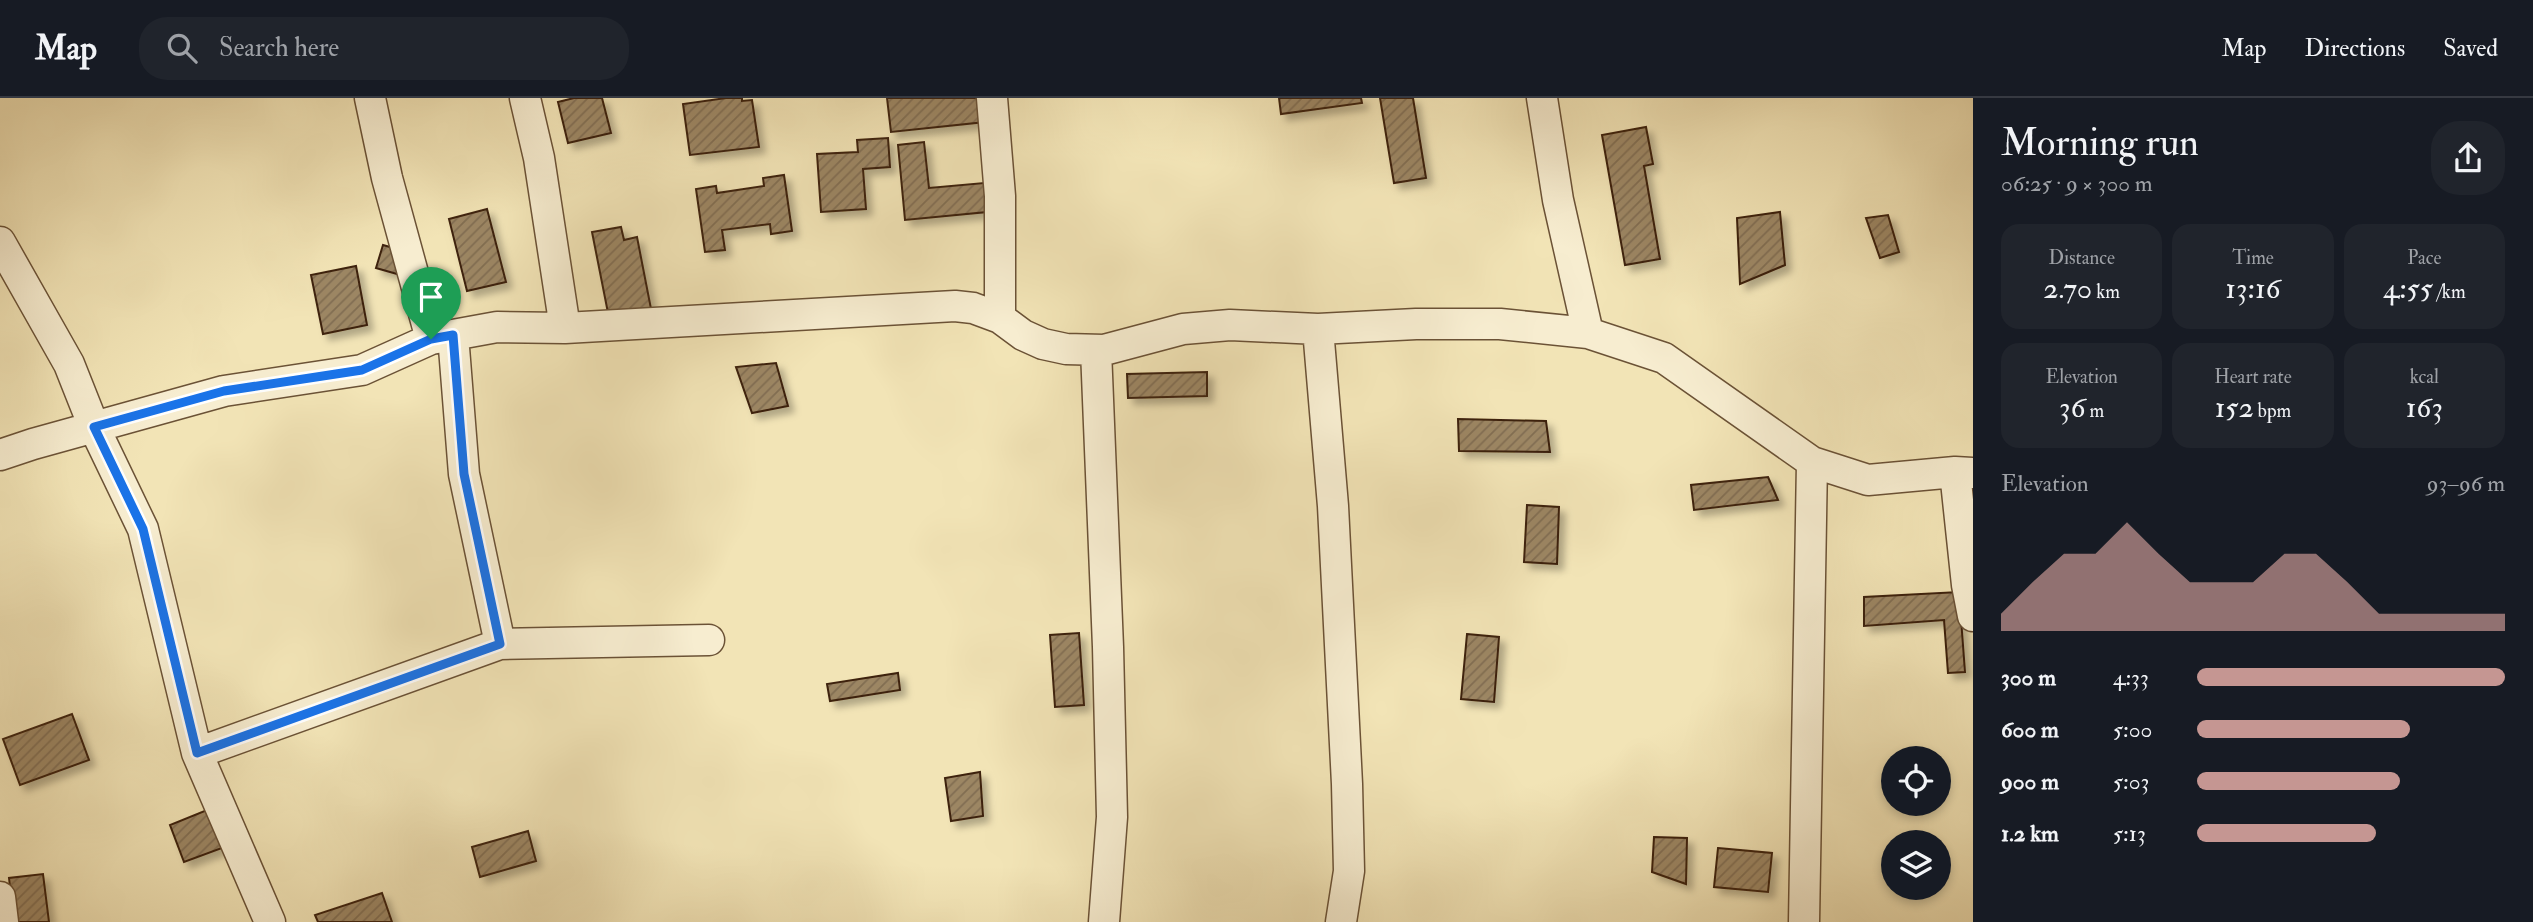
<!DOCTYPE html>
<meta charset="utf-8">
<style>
:root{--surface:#171b24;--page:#20242c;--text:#f1f3f6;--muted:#9ea1a6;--line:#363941;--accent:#c59692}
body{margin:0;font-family:"IM FELL Double Pica",serif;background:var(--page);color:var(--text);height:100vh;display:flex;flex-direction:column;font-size:26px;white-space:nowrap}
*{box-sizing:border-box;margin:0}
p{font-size:23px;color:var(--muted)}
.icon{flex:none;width:38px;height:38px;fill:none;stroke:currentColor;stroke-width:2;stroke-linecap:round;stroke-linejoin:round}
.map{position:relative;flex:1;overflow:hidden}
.drawer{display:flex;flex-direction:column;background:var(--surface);width:560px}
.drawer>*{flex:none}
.controls{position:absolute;left:1881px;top:648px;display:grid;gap:14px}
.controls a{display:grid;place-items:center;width:70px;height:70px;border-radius:50%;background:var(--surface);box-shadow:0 4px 10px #0003;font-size:35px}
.pin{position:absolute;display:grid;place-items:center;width:60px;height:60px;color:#fff;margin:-72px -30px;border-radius:50% 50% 50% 0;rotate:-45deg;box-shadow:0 0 7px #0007}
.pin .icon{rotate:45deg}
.round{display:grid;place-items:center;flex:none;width:74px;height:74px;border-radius:28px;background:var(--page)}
.head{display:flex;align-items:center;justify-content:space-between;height:119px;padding:0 28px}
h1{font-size:38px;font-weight:600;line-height:52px}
.metrics{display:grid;grid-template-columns:repeat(3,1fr);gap:10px;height:119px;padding:7px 28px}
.metrics div{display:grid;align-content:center;border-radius:18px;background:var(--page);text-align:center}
.metrics b{font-size:30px;font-weight:600}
.metrics small{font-size:19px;font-weight:400}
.metrics p{font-size:19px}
.chart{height:196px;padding:14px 28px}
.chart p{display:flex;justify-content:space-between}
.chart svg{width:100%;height:126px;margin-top:7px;fill:var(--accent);opacity:.7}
ul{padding:0 28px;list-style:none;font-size:23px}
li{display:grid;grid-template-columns:112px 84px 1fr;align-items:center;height:52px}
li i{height:18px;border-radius:9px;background:var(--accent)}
header{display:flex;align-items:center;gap:42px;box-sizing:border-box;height:98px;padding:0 35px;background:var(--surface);border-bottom:2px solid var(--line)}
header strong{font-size:33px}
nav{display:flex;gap:38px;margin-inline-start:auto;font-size:24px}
.search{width:490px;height:63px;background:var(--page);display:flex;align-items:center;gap:18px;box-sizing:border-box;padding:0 24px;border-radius:28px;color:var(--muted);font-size:26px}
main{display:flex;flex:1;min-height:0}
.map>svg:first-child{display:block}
</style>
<header>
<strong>Map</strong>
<div class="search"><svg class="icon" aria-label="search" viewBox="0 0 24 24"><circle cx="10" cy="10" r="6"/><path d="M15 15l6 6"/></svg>Search here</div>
<nav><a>Map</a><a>Directions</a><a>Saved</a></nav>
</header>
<main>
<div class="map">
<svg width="1973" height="824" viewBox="0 0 1973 824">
<defs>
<pattern id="building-hatch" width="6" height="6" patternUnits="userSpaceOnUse" patternTransform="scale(1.75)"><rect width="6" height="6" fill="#9c8664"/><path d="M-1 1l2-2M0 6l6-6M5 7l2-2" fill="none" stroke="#816d51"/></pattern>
<filter id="shadow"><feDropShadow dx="6" dy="6" stdDeviation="3.5" flood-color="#0004"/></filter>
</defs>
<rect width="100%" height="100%" fill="#f2e4b6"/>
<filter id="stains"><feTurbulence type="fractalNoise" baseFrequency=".00286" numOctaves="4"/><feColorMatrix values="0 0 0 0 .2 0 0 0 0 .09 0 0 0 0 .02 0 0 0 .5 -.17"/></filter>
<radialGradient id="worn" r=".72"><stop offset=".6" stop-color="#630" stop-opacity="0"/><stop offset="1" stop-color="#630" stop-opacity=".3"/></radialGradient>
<path fill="url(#building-hatch)" stroke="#3e210c" stroke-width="2" filter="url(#shadow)" d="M 574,0 L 602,0 L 611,35 L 568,45 L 558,4 Z
M 726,0 L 742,0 L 742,3 L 752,2 L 759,49 L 690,57 L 683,6 Z
M 887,0 L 982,0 L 985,24 L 891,34 Z
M 1279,0 L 1361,0 L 1362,5 L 1281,16 Z
M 1380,0 L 1413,0 L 1426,80 L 1394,85 Z
M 1646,29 L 1653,66 L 1644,68 L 1660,161 L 1625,167 L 1602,37 Z
M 888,40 L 890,69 L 863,71 L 866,111 L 821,114 L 817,56 L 858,54 L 857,42 Z
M 924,44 L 929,90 L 984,85 L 987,114 L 905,122 L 898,47 Z
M 784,77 L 792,133 L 771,136 L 770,126 L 722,132 L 725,152 L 705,154 L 696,91 L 716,88 L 717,95 L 764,88 L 763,80 Z
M 487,111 L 506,184 L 467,193 L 449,121 Z
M 1780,114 L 1785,167 L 1740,186 L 1737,120 Z
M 1888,117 L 1899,154 L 1880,160 L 1866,120 Z
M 621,129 L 624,142 L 637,139 L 652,216 L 610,225 L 592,134 Z
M 383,147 L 404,153 L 397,176 L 376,170 Z
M 356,168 L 367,227 L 323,236 L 311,177 Z
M 776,265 L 788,308 L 752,315 L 736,269 Z
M 1207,274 L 1207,298 L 1128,300 L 1127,276 Z
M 1458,321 L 1546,323 L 1550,354 L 1459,353 Z
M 1768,379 L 1778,402 L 1694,412 L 1691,387 Z
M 1527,407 L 1559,409 L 1557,466 L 1524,464 Z
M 1959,494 L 1965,574 L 1948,575 L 1944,522 L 1864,528 L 1864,499 Z
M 1079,535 L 1084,607 L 1055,609 L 1050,537 Z
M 1467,536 L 1499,539 L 1494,604 L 1461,601 Z
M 898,575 L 900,592 L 830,603 L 827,586 Z
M 72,616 L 89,662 L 20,687 L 3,641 Z
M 980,674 L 983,718 L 951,723 L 945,680 Z
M 207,712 L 222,750 L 184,764 L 170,727 Z
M 528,733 L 536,763 L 480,779 L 472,749 Z
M 1654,739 L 1687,740 L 1686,786 L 1652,774 Z
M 1718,750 L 1772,755 L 1768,794 L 1714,789 Z
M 43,776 L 49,824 L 14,824 L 9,780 Z
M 382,795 L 392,824 L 318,824 L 315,817 Z"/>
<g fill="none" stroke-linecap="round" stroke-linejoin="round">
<g stroke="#6b5236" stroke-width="33">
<path id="street" d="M 370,0 L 387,80 L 431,241
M 525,0 L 539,60 L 565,230
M 992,0 L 1000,98 L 1000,220
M 1542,0 L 1558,102 L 1588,235
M 0,144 L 69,266 L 94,329 L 143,431 L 197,655 L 270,824
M 1318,231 L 1333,408 L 1347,686 L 1349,773 L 1341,824
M 453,237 L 464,376 L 500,546
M 1096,252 L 1108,549 L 1112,719 L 1104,824
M 0,357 L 33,346 L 224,293 L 362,272 L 431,241 L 497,229 L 565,230 L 955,208 L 973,210 L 1000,220 L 1023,237 L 1043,246 L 1066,251 L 1104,252 L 1183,231 L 1230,227 L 1318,231 L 1416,226 L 1500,226 L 1588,235 L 1664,260 L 1812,364 L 1868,382 L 1955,374
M 1973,375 L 1955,374 L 1967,487 L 1973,518
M 197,655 L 500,546 L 709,542
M 0,799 L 3,824
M 1804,824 L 1812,364"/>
</g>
<use href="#street" stroke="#f7edd0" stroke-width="30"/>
</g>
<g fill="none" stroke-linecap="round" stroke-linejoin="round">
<g stroke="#fff" stroke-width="14">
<path id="route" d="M 453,237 L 464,376 L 500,546 L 197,655 L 143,431 L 94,329 L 224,293 L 362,272 L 431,241 Z"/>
</g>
<use href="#route" stroke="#1a73e8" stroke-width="9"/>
</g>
<rect width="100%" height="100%" filter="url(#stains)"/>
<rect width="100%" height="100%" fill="url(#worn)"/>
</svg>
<div class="controls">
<a><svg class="icon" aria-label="locate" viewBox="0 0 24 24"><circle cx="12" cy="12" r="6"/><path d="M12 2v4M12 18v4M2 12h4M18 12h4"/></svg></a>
<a><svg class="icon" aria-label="layers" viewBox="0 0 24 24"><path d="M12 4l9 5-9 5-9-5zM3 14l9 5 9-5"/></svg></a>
</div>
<div class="pin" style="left:431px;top:241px;background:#1e9e55"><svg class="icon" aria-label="arrive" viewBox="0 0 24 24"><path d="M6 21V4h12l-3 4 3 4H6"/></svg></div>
</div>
<section class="drawer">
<div class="head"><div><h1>Morning run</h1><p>06:25 · 9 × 300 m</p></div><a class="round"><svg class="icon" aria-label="share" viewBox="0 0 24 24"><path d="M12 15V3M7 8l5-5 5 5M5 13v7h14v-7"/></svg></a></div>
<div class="metrics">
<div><p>Distance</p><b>2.70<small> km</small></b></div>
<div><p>Time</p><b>13:16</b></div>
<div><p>Pace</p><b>4:55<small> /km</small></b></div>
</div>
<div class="metrics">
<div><p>Elevation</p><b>36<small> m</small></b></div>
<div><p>Heart rate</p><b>152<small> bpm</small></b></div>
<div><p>kcal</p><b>163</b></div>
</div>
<div class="chart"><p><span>Elevation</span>93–96 m</p>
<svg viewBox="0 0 160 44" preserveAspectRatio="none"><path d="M0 44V38L10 27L20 17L30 17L40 6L50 17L60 27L70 27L80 27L90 17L100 17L110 27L120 38L130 38L140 38L150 38L160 38V44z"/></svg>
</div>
<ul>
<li><b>300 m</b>4:33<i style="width:100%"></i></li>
<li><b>600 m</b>5:00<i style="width:69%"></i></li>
<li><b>900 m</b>5:03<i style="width:66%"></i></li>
<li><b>1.2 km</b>5:13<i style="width:58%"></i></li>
</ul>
</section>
</main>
